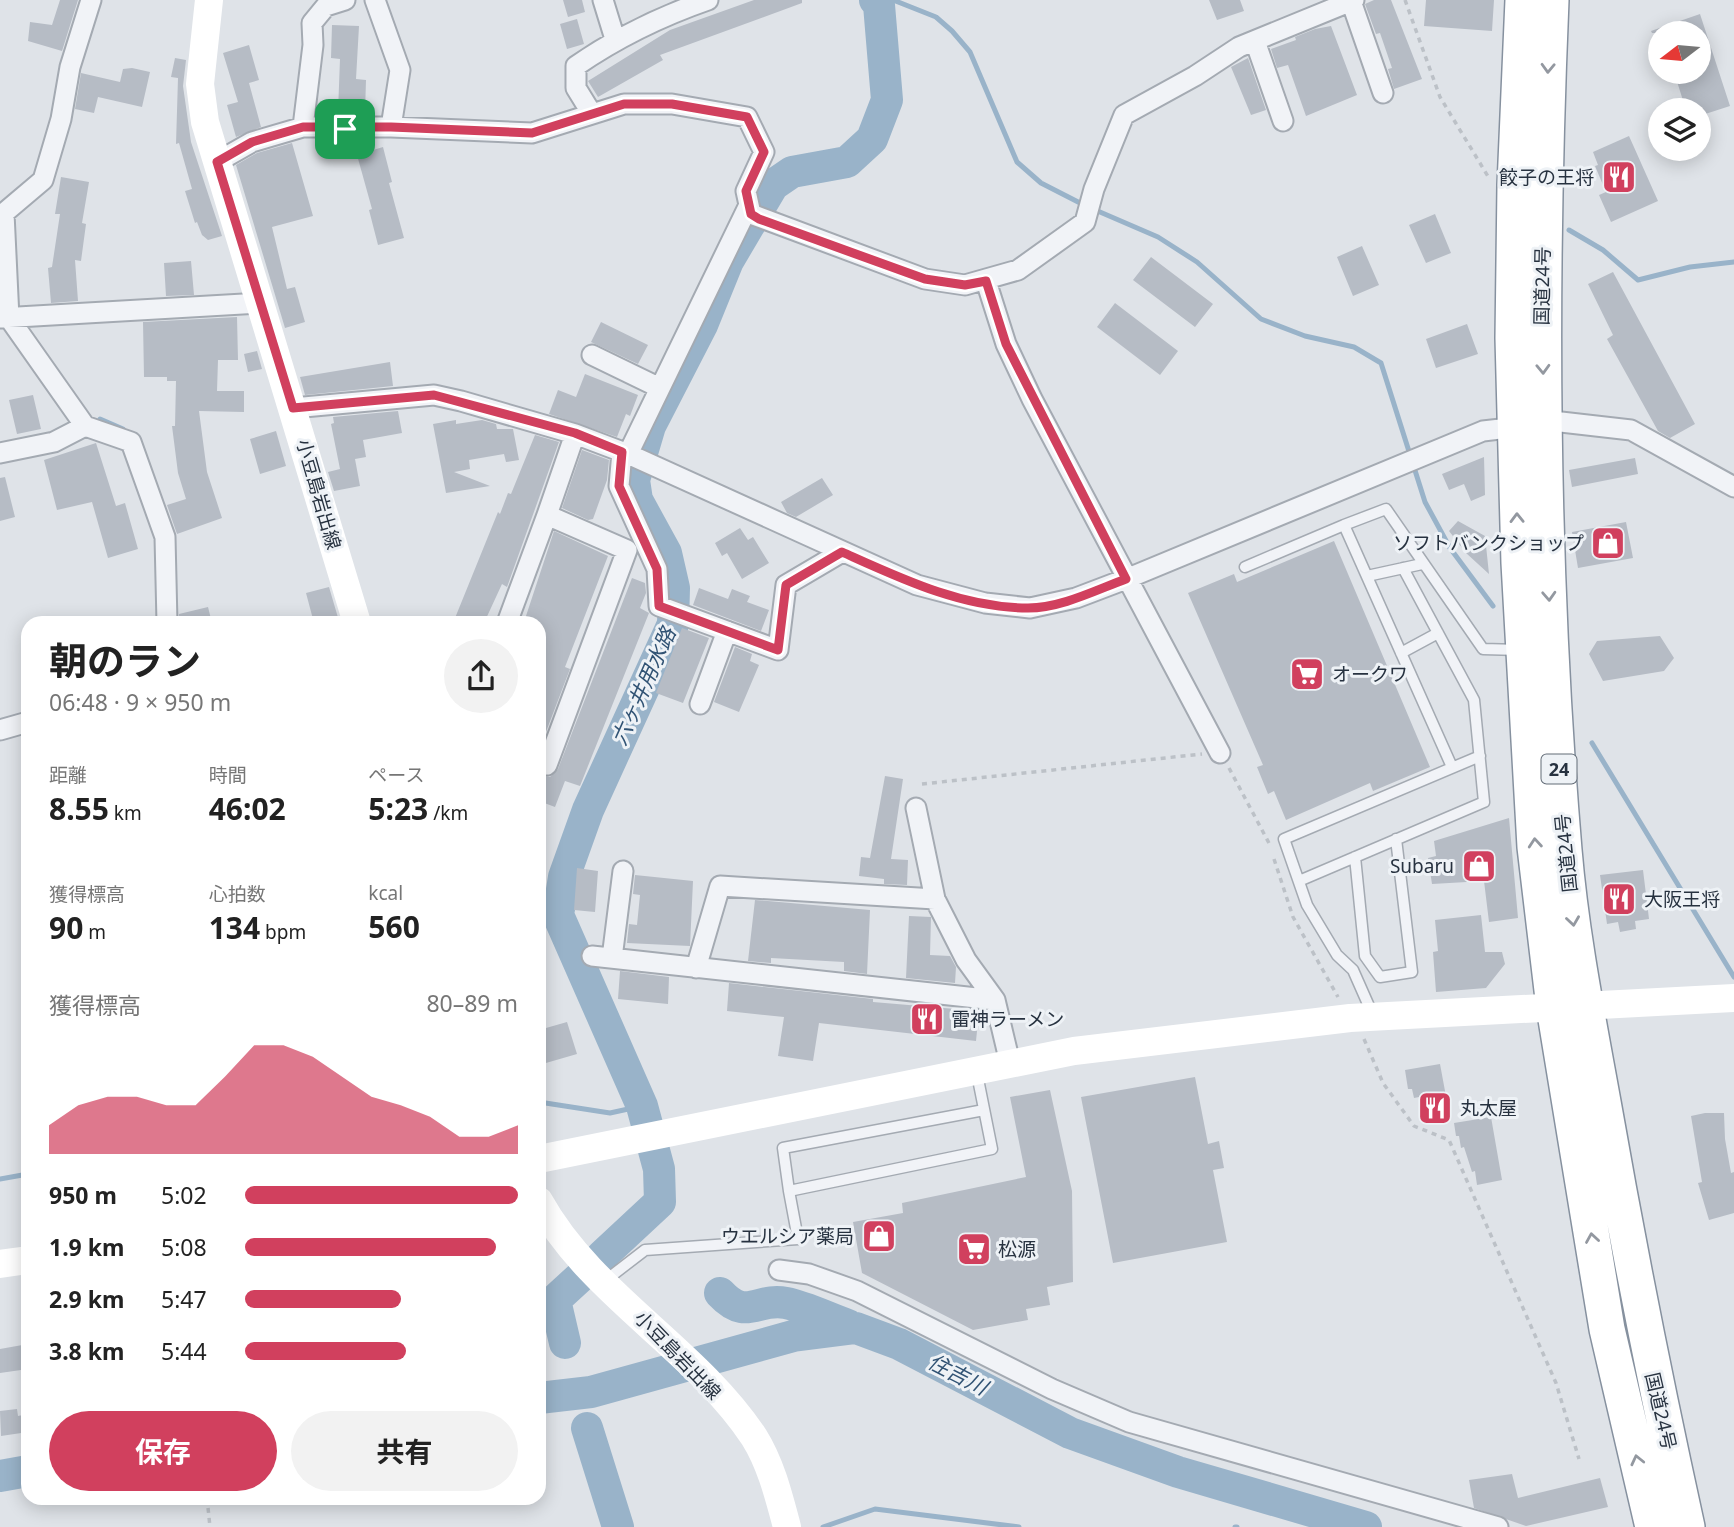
<!DOCTYPE html>
<html lang="ja">
<meta charset="utf-8">
<style>
:root{--surface:#fff;--page:#f2f2f2;--text:#222;--muted:#767676;--accent:#d1405e}
body{margin:0;font-family:"Noto Sans","Noto Sans JP",sans-serif;background:var(--page);color:var(--text);height:100vh;display:flex;flex-direction:column;font-size:26px;white-space:nowrap}
*{box-sizing:border-box;margin:0}
p{font-size:23px;color:var(--muted)}
.icon{flex:none;width:38px;height:38px;fill:none;stroke:currentColor;stroke-width:2;stroke-linecap:round;stroke-linejoin:round}
.map{position:relative;flex:1;overflow:hidden}
.sheet{position:absolute;left:21px;top:616px;width:525px;height:889px;display:flex;flex-direction:column;background:var(--surface);border-radius:21px;box-shadow:0 4px 18px #0003}
.sheet>*{flex:none}
.needle{width:46px;rotate:254deg}
.buttons{position:absolute;left:1648px;top:21px;display:grid;gap:14px}
.buttons a{display:grid;place-items:center;width:63px;height:63px;border-radius:50%;background:var(--surface);box-shadow:0 4px 18px #0003;font-size:35px}
.pin{position:absolute;display:grid;place-items:center;width:60px;height:60px;color:#fff;margin:-30px;border-radius:14px;box-shadow:0 4px 10px #0006}
.round{display:grid;place-items:center;flex:none;width:74px;height:74px;border-radius:37px;background:var(--page)}
.headline{display:flex;align-items:center;justify-content:space-between;height:119px;padding:0 28px}
h1{font-size:38px;font-weight:700;line-height:52px}
.stats{display:grid;grid-template-columns:repeat(3,1fr);gap:10px;height:119px;padding:7px 28px}
.stats div{display:grid;align-content:center}
.stats b{font-size:30px;font-weight:700}
.stats small{font-size:19px;font-weight:400}
.stats p{font-size:19px}
.chart{height:196px;padding:14px 28px}
.chart p{display:flex;justify-content:space-between}
.chart svg{width:100%;height:126px;margin-top:7px;fill:var(--accent);opacity:.7}
.button{display:flex;gap:14px;margin-top:auto;padding:14px 28px}
.button a{flex:1;height:80px;border-radius:42px;background:var(--accent);color:#fff;font-size:28px;font-weight:700;line-height:80px;text-align:center}
.button a+a{background:var(--page);color:var(--text)}
ul{padding:0 28px;list-style:none;font-size:23px}
li{display:grid;grid-template-columns:112px 84px 1fr;align-items:center;height:52px}
li i{height:18px;border-radius:9px;background:var(--accent)}
.map>svg:first-child{display:block}
</style>
<div class="map">
<svg width="1734" height="1527" viewBox="0 0 1734 1527">
<rect width="100%" height="100%" fill="#dfe3e8"/>
<g fill="none" stroke-linecap="round" stroke-linejoin="round">
<path stroke="#99b3c9" stroke-width="5" d="M 893,0 L 936,17 L 952,31 L 970,52 L 1017,162 L 1041,183 L 1084,205
M 879,5 L 886,0
M 1093,209 L 1158,237 L 1197,262 L 1261,319 L 1305,336 L 1354,347 L 1381,363 L 1425,502 L 1450,548 L 1493,606
M 1569,230 L 1603,250 L 1638,280 L 1690,267 L 1734,262
M 100,419 L 123,429
M 1592,743 L 1734,977
M 539,905 L 558,915
M 539,1102 L 610,1113 L 642,1106
M 0,1179 L 28,1174
M 823,1527 L 875,1509 L 1019,1527
M 1235,1527 L 1237,1527"/>
<path stroke="#99b3c9" stroke-width="32" d="M 602,1256 L 660,1202 L 659,1169 L 642,1106 L 558,915 L 564,877 L 588,810 L 673,624 L 674,588 L 666,553 L 637,500 L 634,480 L 650,426 L 702,325 L 728,261 L 773,185 L 792,172 L 847,162 L 872,139 L 887,100 L 879,5 L 875,0
M 720,1293 C 747,1322 757,1297 786,1303 C 806,1307 828,1318 848,1325
M 565,1343 L 555,1300 L 579,1278
M 539,1398 L 591,1392 L 793,1336 L 856,1328 L 899,1344 L 1070,1433 L 1178,1472 L 1366,1527
M 587,1428 L 618,1527
M 0,1476 L 28,1471"/>
</g>
<path fill="#b6bcc5" d="M 60,0 L 78,0 L 62,51 L 28,41 L 30,22 L 52,25 Z
M 563,0 L 582,0 L 585,12 L 568,17 Z
M 754,0 L 802,0 L 802,3 L 660,55 L 663,60 L 598,97 L 588,81 L 670,30 Z
M 1209,0 L 1240,0 L 1244,11 L 1217,20 Z
M 1374,0 L 1391,0 L 1422,79 L 1394,89 L 1388,69 L 1392,68 L 1380,33 L 1376,34 L 1365,4 Z
M 1426,0 L 1494,0 L 1492,31 L 1424,26 Z
M 1700,14 L 1730,106 L 1699,116 L 1699,110 L 1686,110 L 1674,72 L 1699,72 L 1699,33 L 1652,33 L 1651,31 Z
M 577,19 L 584,44 L 567,49 L 560,24 Z
M 332,25 L 359,26 L 356,79 L 366,80 L 365,113 L 338,112 L 340,59 L 331,58 Z
M 1331,26 L 1357,95 L 1306,116 L 1288,65 L 1277,68 L 1271,49 L 1296,40 L 1295,37 L 1315,29 Z
M 249,45 L 259,80 L 249,83 L 261,127 L 236,137 L 227,105 L 238,102 L 223,53 Z
M 175,58 L 186,60 L 183,86 L 191,142 L 222,236 L 208,240 L 202,235 L 197,222 L 195,223 L 185,191 L 192,189 L 179,143 L 176,144 L 178,78 L 171,77 Z
M 1248,58 L 1266,110 L 1251,115 L 1231,67 Z
M 132,68 L 150,72 L 142,107 L 98,97 L 94,113 L 75,109 L 81,73 L 120,82 L 123,69 Z
M 1629,136 L 1658,201 L 1611,222 L 1599,195 L 1606,192 L 1595,166 L 1598,165 L 1593,152 Z
M 292,143 L 313,216 L 272,227 L 287,289 L 295,287 L 305,322 L 285,328 L 236,165 L 257,153 Z
M 383,147 L 392,182 L 389,183 L 404,238 L 378,245 L 369,210 L 372,209 L 357,155 Z
M 61,177 L 89,182 L 82,223 L 86,224 L 81,261 L 75,260 L 78,301 L 51,303 L 48,268 L 52,267 L 60,214 L 55,214 Z
M 1435,214 L 1451,253 L 1426,263 L 1409,225 Z
M 1362,246 L 1379,285 L 1353,296 L 1337,257 Z
M 1151,257 L 1213,304 L 1195,327 L 1133,280 Z
M 191,261 L 194,295 L 166,296 L 164,263 Z
M 1613,272 L 1695,424 L 1670,438 L 1658,431 L 1607,339 L 1613,335 L 1588,284 Z
M 1115,303 L 1178,351 L 1160,375 L 1097,327 Z
M 237,317 L 238,360 L 218,360 L 217,391 L 244,391 L 244,412 L 199,411 L 207,472 L 222,518 L 177,534 L 167,505 L 186,499 L 178,473 L 172,426 L 175,426 L 176,381 L 167,381 L 167,377 L 144,377 L 143,322 Z
M 601,322 L 648,345 L 638,364 L 591,342 Z
M 1467,324 L 1478,354 L 1436,368 L 1426,339 Z
M 257,351 L 262,369 L 248,372 L 244,354 Z
M 390,362 L 393,386 L 305,395 L 300,377 Z
M 585,374 L 638,395 L 630,416 L 626,414 L 617,437 L 549,414 L 558,390 L 576,397 Z
M 33,395 L 41,429 L 17,434 L 9,400 Z
M 398,411 L 402,433 L 363,440 L 366,457 L 355,459 L 360,486 L 334,491 L 328,472 L 340,469 L 331,424 L 334,423 L 333,417 Z
M 456,420 L 456,424 L 482,420 L 496,424 L 497,429 L 513,429 L 519,460 L 506,462 L 504,454 L 469,460 L 470,469 L 454,472 L 490,486 L 446,493 L 433,424 Z
M 276,431 L 286,466 L 260,474 L 250,439 Z
M 535,435 L 559,442 L 507,587 L 502,584 L 484,623 L 453,623 L 498,512 L 500,514 L 508,493 L 511,494 Z
M 96,443 L 116,506 L 125,503 L 138,549 L 108,558 L 92,502 L 57,510 L 44,460 Z
M 582,450 L 609,460 L 607,480 L 593,519 L 588,520 L 562,508 Z
M 1484,457 L 1485,495 L 1471,501 L 1464,484 L 1449,490 L 1442,474 Z
M 1635,458 L 1638,474 L 1572,487 L 1569,470 Z
M 5,477 L 15,517 L 0,521 L 0,478 Z
M 822,478 L 833,495 L 796,517 L 787,513 L 781,502 Z
M 1458,521 L 1485,536 L 1489,574 L 1466,553 L 1449,531 Z
M 1626,522 L 1633,558 L 1578,568 L 1572,532 Z
M 740,528 L 748,540 L 753,537 L 769,563 L 742,579 L 727,553 L 722,556 L 715,543 Z
M 554,531 L 608,556 L 565,667 L 570,669 L 539,750 L 539,623 L 525,619 Z
M 1334,541 L 1430,767 L 1373,791 L 1370,783 L 1286,820 L 1274,791 L 1268,794 L 1257,767 L 1263,765 L 1188,593 L 1234,574 L 1237,582 Z
M 632,578 L 645,583 L 646,593 L 640,608 L 649,613 L 580,786 L 565,781 L 555,807 L 539,801 L 539,775 L 550,777 L 558,769 Z
M 329,587 L 339,621 L 314,623 L 306,593 Z
M 699,588 L 728,599 L 732,589 L 750,596 L 747,602 L 769,610 L 761,631 L 693,605 Z
M 208,607 L 212,623 L 179,623 L 179,614 Z
M 682,628 L 709,638 L 683,703 L 656,693 Z
M 1660,636 L 1674,658 L 1664,671 L 1603,681 L 1589,654 L 1597,641 Z
M 735,647 L 752,654 L 750,661 L 759,665 L 739,712 L 714,702 Z
M 885,776 L 903,779 L 891,859 L 908,860 L 907,885 L 884,884 L 884,879 L 859,876 L 861,857 L 870,858 Z
M 1509,818 L 1518,918 L 1489,922 L 1484,881 L 1432,884 L 1428,858 L 1436,856 L 1434,841 Z
M 577,868 L 598,871 L 595,912 L 574,910 Z
M 1643,870 L 1649,919 L 1635,921 L 1636,929 L 1620,932 L 1618,922 L 1607,924 L 1600,875 Z
M 635,875 L 693,881 L 690,946 L 627,943 L 629,924 L 637,925 L 640,895 L 633,894 Z
M 755,900 L 870,910 L 867,974 L 844,971 L 844,962 L 771,958 L 771,963 L 748,961 Z
M 1481,915 L 1485,952 L 1502,952 L 1505,964 L 1486,988 L 1436,992 L 1433,952 L 1438,951 L 1435,920 Z
M 909,916 L 931,917 L 930,955 L 950,956 L 956,967 L 955,983 L 906,978 Z
M 620,971 L 669,977 L 668,1004 L 618,999 Z
M 729,983 L 873,999 L 873,1002 L 979,1011 L 976,1041 L 819,1023 L 813,1061 L 778,1056 L 784,1017 L 727,1011 Z
M 567,1022 L 577,1054 L 539,1065 L 539,1030 Z
M 1440,1064 L 1450,1118 L 1424,1123 L 1419,1097 L 1414,1098 L 1412,1089 L 1408,1089 L 1405,1070 Z
M 1195,1077 L 1208,1144 L 1219,1141 L 1224,1168 L 1213,1170 L 1227,1242 L 1113,1263 L 1081,1097 Z
M 1050,1090 L 1072,1191 L 1073,1282 L 1047,1287 L 1050,1305 L 1026,1309 L 1028,1320 L 973,1330 L 862,1273 L 853,1222 L 903,1213 L 902,1203 L 1026,1177 L 1010,1097 Z
M 1705,1113 L 1724,1113 L 1725,1139 L 1731,1173 L 1734,1172 L 1734,1213 L 1709,1220 L 1698,1183 L 1702,1182 L 1691,1116 Z
M 1491,1117 L 1502,1180 L 1477,1185 L 1475,1171 L 1472,1172 L 1464,1147 L 1461,1148 L 1459,1136 L 1456,1136 L 1454,1123 Z
M 28,1344 L 28,1369 L 0,1373 L 0,1349 Z
M 17,1409 L 18,1416 L 28,1414 L 28,1432 L 1,1436 L 0,1411 Z
M 1512,1474 L 1518,1498 L 1600,1478 L 1608,1507 L 1526,1526 L 1474,1508 L 1469,1480 Z"/>
<g fill="none" stroke-linecap="round" stroke-linejoin="round">
<g stroke="#a4aab2" stroke-width="13">
<path id="lane" d="M 1344,525 L 1386,509 L 1483,649 L 1520,650
M 1245,567 L 1344,525 L 1452,767
M 1367,576 L 1422,564
M 1401,653 L 1438,633
M 1355,857 L 1365,956 L 1380,977 L 1412,972 L 1396,839
M 1299,881 L 1484,802 L 1474,700 L 1403,568
M 1372,1013 L 1353,970 L 1337,955 L 1307,905 L 1284,839 L 1480,756
M 789,1191 L 783,1148 L 984,1110
M 606,1280 L 645,1250 L 798,1239 L 789,1191 L 992,1149 L 977,1074"/>
</g>
<g stroke="#a4aab2" stroke-width="23">
<path id="street" d="M 91,0 L 70,67 L 61,119 L 43,180 L 4,213 L 9,318 L 85,426 L 131,442 L 165,537 L 167,623
M 375,0 L 400,70 L 391,127
M 603,0 L 615,39
M 1351,1 L 1383,93
M 1255,41 L 1283,121
M 592,114 L 576,88 L 576,66 C 618,37 659,17 708,0
M 303,127 L 313,45 L 312,23 L 326,6 L 345,0
M 217,162 L 252,142 L 303,127 L 391,127 L 532,133 L 624,104 L 672,104 L 747,117 L 764,152 L 746,191 L 751,214 L 925,279 L 965,285 L 1018,270 L 1085,222 L 1094,189 L 1124,115 L 1195,76 L 1239,47 L 1354,0
M 986,281 L 1006,344 L 1032,399 L 1220,753
M 0,318 L 260,303
M 592,355 L 660,388
M 293,408 L 434,395 L 461,401 L 575,434 L 628,454 L 917,585 L 985,603 L 1030,608 L 1076,598 L 1126,579 L 1483,431 L 1561,422 L 1631,430 L 1734,487
M 622,452 L 619,486 L 657,569 L 659,606 L 778,650 L 786,585 L 842,552
M 0,453 L 54,442 L 85,426
M 628,454 L 749,205
M 507,623 L 547,515
M 700,704 L 727,631
M 0,730 L 28,722
M 539,762 L 547,765 L 627,550 L 547,515 L 575,434
M 916,808 L 935,899 L 966,960 L 995,1000 L 1010,1063
M 592,956 L 995,1000
M 612,958 L 623,871
M 696,968 L 720,886 L 935,899
M 779,1270 L 809,1274 L 857,1291 L 1052,1389 L 1129,1422 L 1498,1527"/>
</g>
<g stroke="#86919f" stroke-width="38">
<path id="highway" d="M 1523,0 L 1515,185 L 1513,338 L 1519,563 L 1535,847 L 1554,1007 L 1607,1329 L 1653,1527
M 1551,0 C 1539,283 1540,567 1564,850 C 1571,934 1588,1019 1603,1102 C 1628,1245 1656,1386 1687,1527"/>
</g>
<path stroke="#bcc1c7" stroke-width="3.5" stroke-dasharray="5 5" stroke-linecap="butt" d="M 1405,0 L 1440,97 L 1489,178
M 1229,768 L 1270,845
M 922,784 L 1202,754
M 1274,859 L 1293,917 L 1338,997
M 1364,1039 L 1383,1083 L 1414,1126 L 1449,1140 L 1556,1383 L 1579,1459
M 207,1498 L 210,1527"/>
<use href="#lane" stroke="#f1f3f7" stroke-width="10"/>
<use href="#street" stroke="#f1f3f7" stroke-width="19"/>
<path stroke="#fff" stroke-width="28" d="M 209,0 L 200,84 L 205,122 L 357,623
M 539,1159 L 1074,1051 L 1350,1018 L 1734,998
M 539,1201 C 591,1295 695,1348 754,1437 C 771,1464 779,1497 787,1527
M 0,1264 L 28,1260"/>
<use href="#highway" stroke="#fff" stroke-width="35"/>
</g>
<defs><path id="oneway-chevron" d="M-2-3.5L2.5 0L-2 3.5" fill="none" stroke-width="1.6" stroke-linecap="round" stroke-linejoin="round" transform="scale(1.75)"/></defs>
<g stroke="#9398a0">
<use href="#oneway-chevron" transform="translate(1548 68) rotate(92)"/>
<use href="#oneway-chevron" transform="translate(1543 369) rotate(88)"/>
<use href="#oneway-chevron" transform="translate(1517 518) rotate(-91)"/>
<use href="#oneway-chevron" transform="translate(1549 596) rotate(87)"/>
<use href="#oneway-chevron" transform="translate(1535 843) rotate(-95)"/>
<use href="#oneway-chevron" transform="translate(1573 921) rotate(82)"/>
<use href="#oneway-chevron" transform="translate(1592 1238) rotate(-99)"/>
<use href="#oneway-chevron" transform="translate(1637 1460) rotate(-103)"/>
</g>
<g fill="none" stroke-linecap="round" stroke-linejoin="round">
<g stroke="#fff" stroke-width="14">
<path id="route" d="M 624,104 L 672,104 L 747,117 L 764,152 L 746,191 L 751,214 L 759,219 L 925,279 L 965,285 L 986,281 L 1006,344 L 1126,579 C 1096,590 1061,608 1028,608 C 962,608 900,578 842,552 L 786,585 L 778,650 L 659,606 L 657,569 L 619,486 L 622,452 L 575,433 L 434,395 L 293,408 L 217,162 L 252,142 L 303,127 L 391,127 L 532,133 Z"/>
</g>
<use href="#route" stroke="#d1405e" stroke-width="9"/>
</g>
<defs>
<g id="restaurant-square" transform="scale(1.75)"><rect x="-9" y="-9" width="18" height="18" rx="4" fill="#d1405e" stroke="#eef2f6"/><path d="M-5-6h1v4h1v-4h1v4h1v-4h1v5L-1.5 .5V6h-2V.5L-5-1ZM5-6V6H3V1.5H1.5Q1.5-4 5-6Z" fill="#fff"/></g>
<g id="shop-square" transform="scale(1.75)"><rect x="-9" y="-9" width="18" height="18" rx="4" fill="#d1405e" stroke="#eef2f6"/><path d="M-5-2.5h2.3a2.7 3.5 0 0 1 5.4 0H5L5.5 6h-11ZM-1.5-2.5h3a1.5 2.3 0 0 0-3 0Z" fill="#fff"/></g>
<g id="supermarket-square" transform="scale(1.75)"><rect x="-9" y="-9" width="18" height="18" rx="4" fill="#d1405e" stroke="#eef2f6"/><path d="M-6-5.5h2.5l.6 2H6L4.5 2H-2.5L-4.4-4H-6ZM-1.5 3.2a1.3 1.3 0 1 0 .1 0ZM3 3.2a1.3 1.3 0 1 0 .1 0Z" fill="#fff"/></g>
</defs>
<g fill-rule="evenodd">
<use href="#restaurant-square" x="1619" y="177"/>
<use href="#shop-square" x="1608" y="543"/>
<use href="#supermarket-square" x="1307" y="674"/>
<use href="#shop-square" x="1479" y="866"/>
<use href="#restaurant-square" x="1619" y="899"/>
<use href="#restaurant-square" x="927" y="1019"/>
<use href="#restaurant-square" x="1435" y="1108"/>
<use href="#shop-square" x="879" y="1236"/>
<use href="#supermarket-square" x="974" y="1249"/>
</g>
<g text-anchor="middle" dominant-baseline="central" stroke-width="6" stroke-linejoin="round" paint-order="stroke">
<rect fill="#eef2f6" stroke="#636c77" stroke-width="2" x="1541.5" y="754.5" width="35" height="29" rx="5"/>
<g font-size="18" font-weight="bold" fill="#273240">
<text x="1559" y="769">24</text>
</g>
<g font-size="19" fill="#273240" stroke="#eef2f6" text-anchor="start">
<text x="1594" y="177" text-anchor="end">餃子の王将</text>
<text x="1584" y="543" text-anchor="end">ソフトバンクショップ</text>
<text x="1332" y="674">オークワ</text>
<text x="1454" y="866" text-anchor="end">Subaru</text>
<text x="1644" y="899">大阪王将</text>
<text x="951" y="1019">雷神ラーメン</text>
<text x="1460" y="1108">丸太屋</text>
<text x="854" y="1236" text-anchor="end">ウエルシア薬局</text>
<text x="998" y="1249">松源</text>
</g>
<g font-size="19" fill="#273240" stroke="#eef2f6">
<text transform="translate(1542 286) rotate(-89)">国道24号</text>
<text transform="translate(319 494) rotate(74)">小豆島岩出線</text>
<text transform="translate(1566 853) rotate(-96)">国道24号</text>
<text transform="translate(678 1355) rotate(46)">小豆島岩出線</text>
<text transform="translate(1661 1411) rotate(77)">国道24号</text>
</g>
<g font-size="21" font-style="italic" fill="#315374" stroke="#eef2f6">
<text transform="translate(643 686) rotate(-66)">六ヶ井用水路</text>
<text transform="translate(958 1374) rotate(27)">住吉川</text>
</g>
</g>
</svg>
<div class="buttons">
<a><svg class="needle" viewBox="-14 -14 28 28"><path d="M0-13l5 13h-10z" fill="#e53935"/><path d="M0 13l5-13h-10z" fill="#767676"/></svg></a>
<a><svg class="icon" aria-label="layers" viewBox="0 0 24 24"><path d="M12 4l9 5-9 5-9-5zM3 14l9 5 9-5"/></svg></a>
</div>
<div class="pin" style="left:345px;top:129px;background:#1e9e55"><svg class="icon" aria-label="arrive" viewBox="0 0 24 24"><path d="M6 21V4h12l-3 4 3 4H6"/></svg></div>
<section class="sheet">
<div class="headline"><div><h1>朝のラン</h1><p>06:48 · 9 × 950 m</p></div><a class="round"><svg class="icon" aria-label="share" viewBox="0 0 24 24"><path d="M12 15V3M7 8l5-5 5 5M5 13v7h14v-7"/></svg></a></div>
<div class="stats">
<div><p>距離</p><b>8.55<small> km</small></b></div>
<div><p>時間</p><b>46:02</b></div>
<div><p>ペース</p><b>5:23<small> /km</small></b></div>
</div>
<div class="stats">
<div><p>獲得標高</p><b>90<small> m</small></b></div>
<div><p>心拍数</p><b>134<small> bpm</small></b></div>
<div><p>kcal</p><b>560</b></div>
</div>
<div class="chart"><p><span>獲得標高</span>80–89 m</p>
<svg viewBox="0 0 160 44" preserveAspectRatio="none"><path d="M0 44V34L10 27L20 24L30 24L40 27L50 27L60 17L70 6L80 6L90 10L100 17L110 24L120 27L130 31L140 38L150 38L160 34V44z"/></svg>
</div>
<ul>
<li><b>950 m</b>5:02<i style="width:100%"></i></li>
<li><b>1.9 km</b>5:08<i style="width:92%"></i></li>
<li><b>2.9 km</b>5:47<i style="width:57%"></i></li>
<li><b>3.8 km</b>5:44<i style="width:59%"></i></li>
</ul>
<div class="button"><a>保存</a><a>共有</a></div>
</section>
</div>
